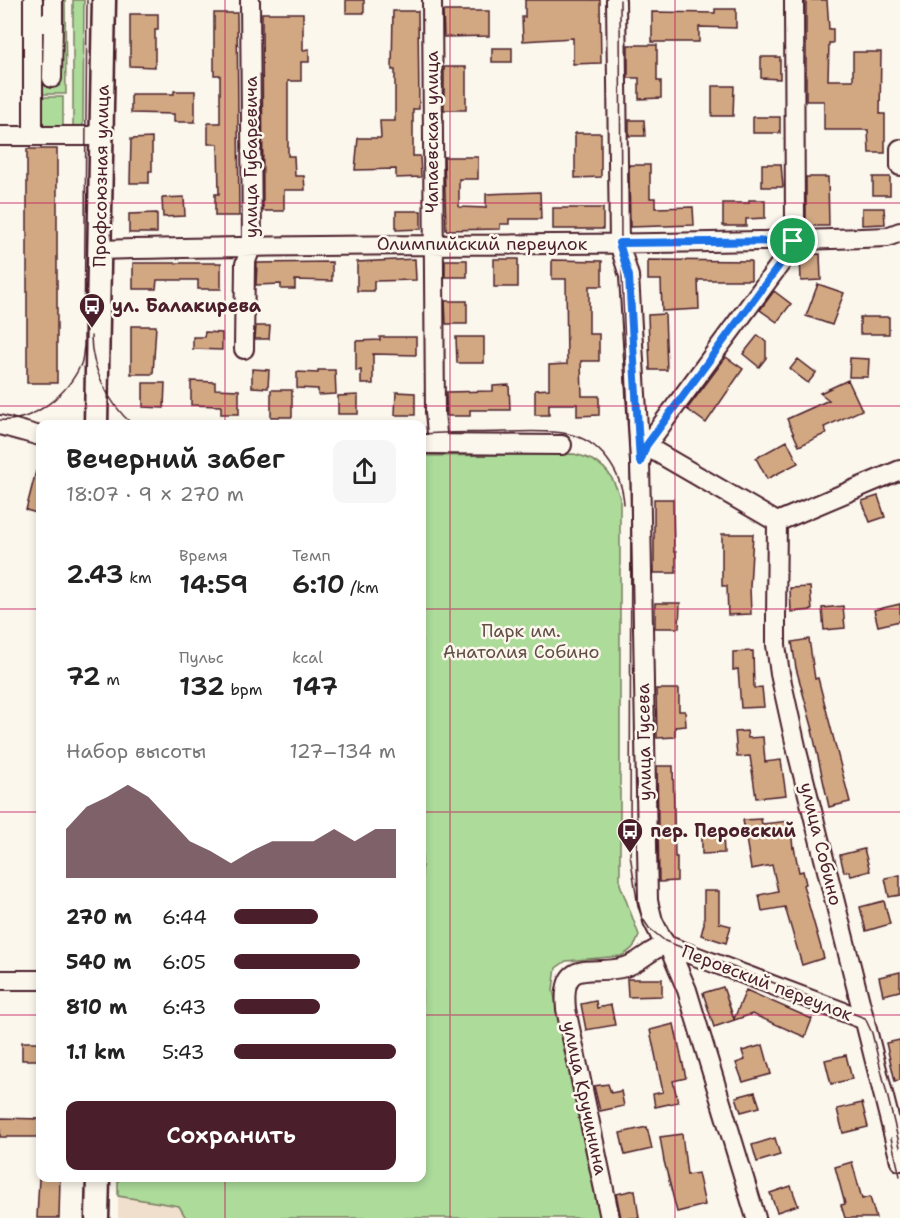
<!DOCTYPE html>
<html lang="ru">
<meta charset="utf-8">
<style>
:root{--surface:#fff;--page:#f6f6f6;--text:#222;--muted:#767676;--accent:#4a1f2b}
body{margin:0;font-family:"Shantell Sans",sans-serif;background:var(--page);color:var(--text);height:100vh;display:flex;flex-direction:column;font-size:22px;white-space:nowrap}
*{box-sizing:border-box;margin:0}
p{font-size:20px;color:var(--muted)}
.icon{flex:none;width:33px;height:33px;fill:none;stroke:currentColor;stroke-width:2;stroke-linecap:round;stroke-linejoin:round}
.map{position:relative;flex:1;overflow:hidden}
.panel{position:absolute;left:36px;top:420px;width:390px;height:762px;display:flex;flex-direction:column;background:var(--surface);border-radius:12px;box-shadow:0 3px 9px #0003}
.panel>*{flex:none}
.pin{position:absolute;display:grid;place-items:center;width:51px;height:51px;color:#fff;margin:-26px;border:3px solid #fff;border-radius:50%;box-shadow:0 2px 6px #0007}
.round{display:grid;place-items:center;flex:none;width:63px;height:63px;border-radius:12px;background:var(--page)}
.headline{display:flex;align-items:center;justify-content:space-between;height:102px;padding:0 30px}
h1{font-size:27px;font-weight:600;line-height:45px}
.stats{display:grid;grid-template-columns:repeat(3,1fr);gap:9px;height:102px;padding:6px 30px}
.stats div{display:grid;align-content:center}
.stats b{font-size:26px;font-weight:600}
.stats small{font-size:16px;font-weight:400}
.stats p{font-size:16px}
.chart{height:168px;padding:12px 30px}
.chart p{display:flex;justify-content:space-between}
.chart svg{width:100%;height:108px;margin-top:6px;fill:var(--accent);opacity:.7}
.cta{display:flex;gap:12px;margin-top:auto;padding:12px 30px}
.cta a{flex:1;height:69px;border-radius:12px;background:var(--accent);color:#fff;font-size:24px;font-weight:600;line-height:69px;text-align:center}
ul{padding:0 30px;list-style:none;font-size:20px}
li{display:grid;grid-template-columns:96px 72px 1fr;align-items:center;height:45px}
li i{height:15px;border-radius:8px;background:var(--accent)}
.map>svg:first-child{display:block}
</style>
<div class="map">
<svg width="900" height="1218" viewBox="0 0 900 1218">
<rect width="100%" height="100%" fill="#fbf7ec"/>
<filter id="ink" filterUnits="userSpaceOnUse"><feTurbulence type="fractalNoise" baseFrequency=".0167" numOctaves="2"/><feDisplacementMap in="SourceGraphic" scale="12" xChannelSelector="R" yChannelSelector="G"/><feConvolveMatrix kernelMatrix="1 2 1 2 8 2 1 2 1" color-interpolation-filters="sRGB"/></filter>
<g filter="url(#ink)">
<path fill="#efdfcc" d="M 118,1196 L 179,1206 L 186,1218 L 118,1218 Z"/>
<path fill="#acdb9a" stroke="#7b7d62" stroke-width="1.5" d="M 56,0 L 65,0 L 66,94 L 38,94 L 37,26 Z
M 73,0 L 84,0 L 83,127 L 73,127 Z
M 38,97 L 63,97 L 63,127 L 38,127 Z
M 574,454 C 601,460 612,471 620,498 L 620,884 L 639,935 C 636,946 631,951 621,956 L 566,961 L 556,968 L 553,990 L 603,1218 L 186,1218 L 179,1206 L 118,1196 L 118,1178 L 422,1178 L 422,456 Z"/>
<path fill="#d2a883" stroke="#4a1f2b" stroke-width="1.5" d="M 346,0 L 364,0 L 364,13 L 346,13 Z
M 525,0 L 600,0 L 601,63 L 573,64 L 573,38 L 523,41 L 522,17 L 525,17 Z
M 806,0 L 827,0 L 829,29 L 833,29 L 833,43 L 829,43 L 828,80 L 853,80 L 853,52 L 881,52 L 880,114 L 885,114 L 885,153 L 869,153 L 868,130 L 824,130 L 824,101 L 806,101 Z
M 715,9 L 736,9 L 736,28 L 699,27 L 699,42 L 652,42 L 652,12 L 715,13 Z
M 393,11 L 418,11 L 419,109 L 413,109 L 413,156 L 420,156 L 421,177 L 396,178 L 396,169 L 355,170 L 358,138 L 381,138 L 380,121 L 395,121 L 395,70 L 392,70 Z
M 443,11 L 489,11 L 489,36 L 444,37 Z
M 214,13 L 237,13 L 239,216 L 215,216 L 215,194 L 219,194 L 218,144 L 208,144 L 208,123 L 220,123 L 220,75 L 214,75 Z
M 262,13 L 303,13 L 303,50 L 309,49 L 309,62 L 301,62 L 301,81 L 288,81 L 288,156 L 294,156 L 295,176 L 304,176 L 305,190 L 284,190 L 284,211 L 263,211 Z
M 130,14 L 158,14 L 158,30 L 155,30 L 155,67 L 130,66 Z
M 628,45 L 657,45 L 657,81 L 661,81 L 661,98 L 639,99 L 639,78 L 628,78 Z
M 492,48 L 512,48 L 512,62 L 492,62 Z
M 761,57 L 780,57 L 780,79 L 761,78 Z
M 444,67 L 466,67 L 466,110 L 444,110 Z
M 712,86 L 734,86 L 733,116 L 712,116 Z
M 174,91 L 195,91 L 195,122 L 174,122 L 174,114 L 131,113 L 131,94 L 174,94 Z
M 753,117 L 780,117 L 780,133 L 753,133 Z
M 629,120 L 644,120 L 645,136 L 629,136 Z
M 575,133 L 601,133 L 601,177 L 575,178 Z
M 152,138 L 152,171 L 149,171 L 149,183 L 130,183 L 131,139 Z
M 27,149 L 57,149 L 57,383 L 27,383 Z
M 444,157 L 478,157 L 478,179 L 459,179 L 459,207 L 486,208 L 486,194 L 540,192 L 541,219 L 509,219 L 509,224 L 500,224 L 500,229 L 446,230 Z
M 762,164 L 781,164 L 783,187 L 762,187 Z
M 629,165 L 650,165 L 650,198 L 655,198 L 655,208 L 693,207 L 694,225 L 630,227 Z
M 806,177 L 828,177 L 829,226 L 806,226 Z
M 873,177 L 890,177 L 890,195 L 873,195 Z
M 184,197 L 185,216 L 163,217 L 162,198 Z
M 749,200 L 765,200 L 765,218 L 746,219 L 746,226 L 723,226 L 723,203 L 749,203 Z
M 553,208 L 603,208 L 603,229 L 553,229 Z
M 862,208 L 884,208 L 885,224 L 862,225 Z
M 396,211 L 421,211 L 421,229 L 396,230 Z
M 157,213 L 157,233 L 129,233 L 129,214 Z
M 820,254 L 821,280 L 801,281 L 800,255 Z
M 415,259 L 416,280 L 374,281 L 374,291 L 357,291 L 357,262 Z
M 494,259 L 518,259 L 518,287 L 494,287 Z
M 445,260 L 467,260 L 467,277 L 445,277 Z
M 552,260 L 602,261 L 602,286 L 589,286 L 589,334 L 599,334 L 599,361 L 581,361 L 582,396 L 599,396 L 599,415 L 577,416 L 577,404 L 549,404 L 549,415 L 535,415 L 535,390 L 549,389 L 549,365 L 567,364 L 566,279 L 552,279 Z
M 648,260 L 751,261 L 751,280 L 698,280 L 699,309 L 662,311 L 661,280 L 648,280 Z
M 332,262 L 332,281 L 295,280 L 295,289 L 281,289 L 281,284 L 256,285 L 257,263 Z
M 133,263 L 221,263 L 221,289 L 198,289 L 198,280 L 157,280 L 156,289 L 133,289 Z
M 818,284 L 844,293 L 832,325 L 806,316 Z
M 774,291 L 791,304 L 777,322 L 760,310 Z
M 445,301 L 467,301 L 467,324 L 446,324 Z
M 665,314 L 667,370 L 650,370 L 648,315 Z
M 860,317 L 889,317 L 889,334 L 860,334 Z
M 131,326 L 156,326 L 153,374 L 131,374 Z
M 256,326 L 270,326 L 269,339 L 255,339 Z
M 205,332 L 222,333 L 222,350 L 193,349 L 193,337 L 204,337 Z
M 758,335 L 766,342 L 766,358 L 759,367 L 743,354 Z
M 380,337 L 416,337 L 416,355 L 373,354 L 373,384 L 361,384 L 361,370 L 356,371 L 356,341 L 380,340 Z
M 456,337 L 484,337 L 484,363 L 457,363 Z
M 726,357 L 743,369 L 706,423 L 687,409 Z
M 850,358 L 869,359 L 868,377 L 849,377 Z
M 798,359 L 816,373 L 808,383 L 790,369 Z
M 252,369 L 269,370 L 268,388 L 252,387 Z
M 318,370 L 335,370 L 336,394 L 318,395 L 318,389 L 297,388 L 297,372 L 318,373 Z
M 848,380 L 862,410 L 824,427 L 827,433 L 799,446 L 787,419 L 829,400 L 820,393 Z
M 191,381 L 215,382 L 215,389 L 239,390 L 239,414 L 221,414 L 221,406 L 191,405 Z
M 143,383 L 165,383 L 164,408 L 143,407 Z
M 509,385 L 510,410 L 470,410 L 470,416 L 447,416 L 446,392 L 493,391 L 493,386 Z
M 271,390 L 292,390 L 292,417 L 271,417 Z
M 396,392 L 415,393 L 415,415 L 395,415 Z
M 358,395 L 358,414 L 338,414 L 338,396 Z
M 787,441 L 798,463 L 767,479 L 756,458 Z
M 36,471 L 40,471 L 40,514 L 26,510 Z
M 878,496 L 885,517 L 870,522 L 862,501 Z
M 654,499 L 673,499 L 674,552 L 676,552 L 676,573 L 654,573 Z
M 722,534 L 753,534 L 750,587 L 751,614 L 728,615 L 727,586 L 722,586 Z
M 810,587 L 812,610 L 791,612 L 790,588 Z
M 655,603 L 680,603 L 679,628 L 655,628 Z
M 900,604 L 900,621 L 878,626 L 874,610 Z
M 843,606 L 845,628 L 824,630 L 822,608 Z
M 809,639 L 815,679 L 818,678 L 850,802 L 829,807 L 812,730 L 813,730 L 796,668 L 792,642 Z
M 753,651 L 754,688 L 762,687 L 764,707 L 741,708 L 738,669 L 733,670 L 733,652 Z
M 656,689 L 679,689 L 679,711 L 685,711 L 686,726 L 675,727 L 675,737 L 657,738 Z
M 747,731 L 748,738 L 763,737 L 765,762 L 781,760 L 786,795 L 756,798 L 750,756 L 737,757 L 735,732 Z
M 657,766 L 673,766 L 675,857 L 677,857 L 677,881 L 659,882 Z
M 761,819 L 762,824 L 790,821 L 793,848 L 794,847 L 799,872 L 803,871 L 806,884 L 803,885 L 824,958 L 802,965 L 785,907 L 762,911 L 759,895 L 778,891 L 772,865 L 751,869 L 743,820 Z
M 723,833 L 724,853 L 702,854 L 702,834 Z
M 864,849 L 870,871 L 851,876 L 849,871 L 844,872 L 840,855 Z
M 900,875 L 900,895 L 889,897 L 885,878 Z
M 704,891 L 719,891 L 719,923 L 731,926 L 726,943 L 701,935 L 704,924 Z
M 884,901 L 890,924 L 866,931 L 860,907 Z
M 900,972 L 900,991 L 883,995 L 879,977 Z
M 627,979 L 662,979 L 662,996 L 628,997 Z
M 723,987 L 734,1019 L 746,990 L 812,1019 L 805,1037 L 752,1014 L 714,1027 L 703,993 Z
M 596,1001 L 597,1008 L 611,1005 L 615,1025 L 586,1030 L 581,1004 Z
M 674,1024 L 686,1078 L 673,1081 L 678,1102 L 655,1107 L 653,1094 L 663,1092 L 650,1030 Z
M 900,1040 L 900,1080 L 895,1081 L 886,1043 Z
M 22,1042 L 40,1042 L 40,1060 L 22,1060 Z
M 763,1045 L 771,1074 L 743,1082 L 736,1063 L 745,1060 L 742,1051 Z
M 846,1055 L 852,1079 L 831,1084 L 825,1060 Z
M 608,1084 L 611,1093 L 621,1091 L 624,1106 L 600,1111 L 594,1086 Z
M 755,1092 L 760,1107 L 741,1112 L 736,1097 Z
M 862,1103 L 868,1127 L 843,1133 L 837,1109 Z
M 0,1118 L 40,1119 L 40,1137 L 0,1137 Z
M 647,1127 L 652,1149 L 625,1155 L 620,1133 Z
M 682,1134 L 687,1175 L 698,1173 L 705,1205 L 677,1212 L 664,1161 L 660,1137 Z
M 775,1138 L 780,1155 L 757,1162 L 752,1145 Z
M 852,1162 L 862,1199 L 870,1197 L 876,1218 L 845,1218 L 841,1205 L 845,1204 L 835,1167 Z
M 39,1178 L 60,1178 L 59,1218 L 37,1218 Z
M 791,1186 L 798,1205 L 777,1212 L 770,1193 Z
M 635,1190 L 639,1218 L 621,1218 L 616,1194 Z"/>
<g fill="none" stroke-linecap="round" stroke-linejoin="round">
<g stroke="#4a1f2b" stroke-width="22">
<path id="minor" d="M 33,0 L 33,136 L 101,136
M 432,0 L 435,412 L 438,444
M 616,0 L 619,243 L 629,276 L 640,462 L 648,901 L 653,921 L 661,937 L 670,950 L 687,990 L 756,1218
M 33,23 L 53,23 L 52,78
M 53,23 L 53,0
M 0,136 L 33,136
M 900,149 L 900,166
M 99,250 C 362,242 625,248 887,237 L 900,232
M 244,349 L 245,264 L 252,245 L 250,0
M 0,425 L 40,436
M 639,439 L 646,446 L 777,522 L 900,470
M 422,444 L 562,445
M 641,460 L 646,446 L 786,256 L 793,241 L 795,225 L 794,0
M 777,522 L 776,617 L 776,645 L 780,674 L 797,751 L 900,1161
M 0,980 L 40,980
M 610,1218 L 566,1009 C 561,955 591,977 625,967 C 640,963 651,948 666,945 L 865,1020"/>
</g>
<g stroke="#4a1f2b" stroke-width="27">
<path id="major" d="M 96,424 L 104,0
M 97,1218 L 98,1178"/>
</g>
<use href="#minor" stroke="#fbf7ec" stroke-width="18"/>
<use href="#major" stroke="#fbf7ec" stroke-width="22"/>
<path stroke="#4a1f2b" stroke-width="1.5" d="M 620,0 L 621,248 L 631,491 L 630,854 L 638,907 L 643,919 L 649,928 L 665,941 L 865,1018 L 872,1033 L 900,1147
M 91,336 C 91,368 109,404 132,424
M 0,420 C 33,423 68,394 81,364 C 83,359 83,352 84,346 L 87,0
M 422,434 C 449,432 477,433 504,432 C 525,432 548,430 568,434 C 600,440 622,472 624,504
M 891,1138 L 900,1176"/>
</g>
</g>
<g fill="none" stroke-linecap="round" stroke-linejoin="round" filter="url(#ink)">
<g stroke="#fff" stroke-width="12">
<path id="route" d="M 793,241 L 786,256 L 646,446 L 640,462 L 629,276 L 619,243 Z"/>
</g>
<use href="#route" stroke="#1a73e8" stroke-width="8"/>
</g>
<path fill="none" stroke="#c2185b" stroke-width="1.5" stroke-opacity="0.55" d="M 225,0 L 225,424M 450,0 L 450,1218M 675,0 L 675,1218M 0,203 L 900,203M 0,406 L 900,406M 0,609 L 40,609M 422,609 L 900,609M 0,812 L 40,812M 422,812 L 900,812M 0,1015 L 40,1015M 422,1015 L 900,1015M 225,1178 L 225,1218"/>
<defs>
<g id="bus-pin" transform="scale(1.35)"><path d="M0 17L-7.5 6A9.5 9.5 0 1 1 7.5 6Z" fill="#4a1f2b" stroke="#fbf7ec"/><path d="M-5-6H5V4H4V6H2V4H-2V6H-4V4H-5ZM-3.5-4V0h7V-4ZM-3.5 1.2v1.5H-2V1.2ZM2 1.2v1.5H3.5V1.2Z" fill="#fff"/></g>
</defs>
<g fill-rule="evenodd">
<use href="#bus-pin" x="92" y="306"/>
<use href="#bus-pin" x="630" y="831"/>
</g>
<g text-anchor="middle" dominant-baseline="central" stroke-width="5" stroke-linejoin="round" paint-order="stroke">
<g font-size="18" fill="#4a1f2b" stroke="#fbf7ec">
<text transform="translate(432 132) rotate(-90)">Чапаевская улица</text>
<text transform="translate(251 157) rotate(-90)">улица Губаревича</text>
<text transform="translate(101 176) rotate(-89)">Профсоюзная улица</text>
<text x="482" y="244">Олимпийский переулок</text>
<text transform="translate(644 742) rotate(-91)">улица Гусева</text>
<text transform="translate(821 844) rotate(76)">улица Собино</text>
<text transform="translate(767 983) rotate(21)">Перовский переулок</text>
<text transform="translate(585 1098) rotate(78)">улица Кручинина</text>
</g>
<g font-size="18" font-weight="bold" fill="#4a1f2b" stroke="#fbf7ec" text-anchor="start">
<text x="112" y="306">ул. Балакирева</text>
<text x="650" y="831">пер. Перовский</text>
</g>
<g font-size="18" fill="#624e47" stroke="#fbf7ec">
<text x="521" y="631">Парк им.<tspan x="521" dy="21">Анатолия Собино</tspan></text>
</g>
</g>
</svg>
<div class="pin" style="left:793px;top:241px;background:#1e9e55"><svg class="icon" aria-label="arrive" viewBox="0 0 24 24"><path d="M6 21V4h12l-3 4 3 4H6"/></svg></div>
<section class="panel">
<div class="headline"><div><h1>Вечерний забег</h1><p>18:07 · 9 × 270 m</p></div><a class="round"><svg class="icon" aria-label="share" viewBox="0 0 24 24"><path d="M12 15V3M7 8l5-5 5 5M5 13v7h14v-7"/></svg></a></div>
<div class="stats">
<div><b>2.43<small> km</small></b></div>
<div><p>Время</p><b>14:59</b></div>
<div><p>Темп</p><b>6:10<small> /km</small></b></div>
</div>
<div class="stats">
<div><b>72<small> m</small></b></div>
<div><p>Пульс</p><b>132<small> bpm</small></b></div>
<div><p>kcal</p><b>147</b></div>
</div>
<div class="chart"><p><span>Набор высоты</span>127–134 m</p>
<svg viewBox="0 0 160 44" preserveAspectRatio="none"><path d="M0 44V24L10 15L20 11L30 6L40 11L50 20L60 29L70 33L80 38L90 33L100 29L110 29L120 29L130 24L140 29L150 24L160 24V44z"/></svg>
</div>
<ul>
<li><b>270 m</b>6:44<i style="width:52%"></i></li>
<li><b>540 m</b>6:05<i style="width:78%"></i></li>
<li><b>810 m</b>6:43<i style="width:53%"></i></li>
<li><b>1.1 km</b>5:43<i style="width:100%"></i></li>
</ul>
<div class="cta"><a>Сохранить</a></div>
</section>
</div>
